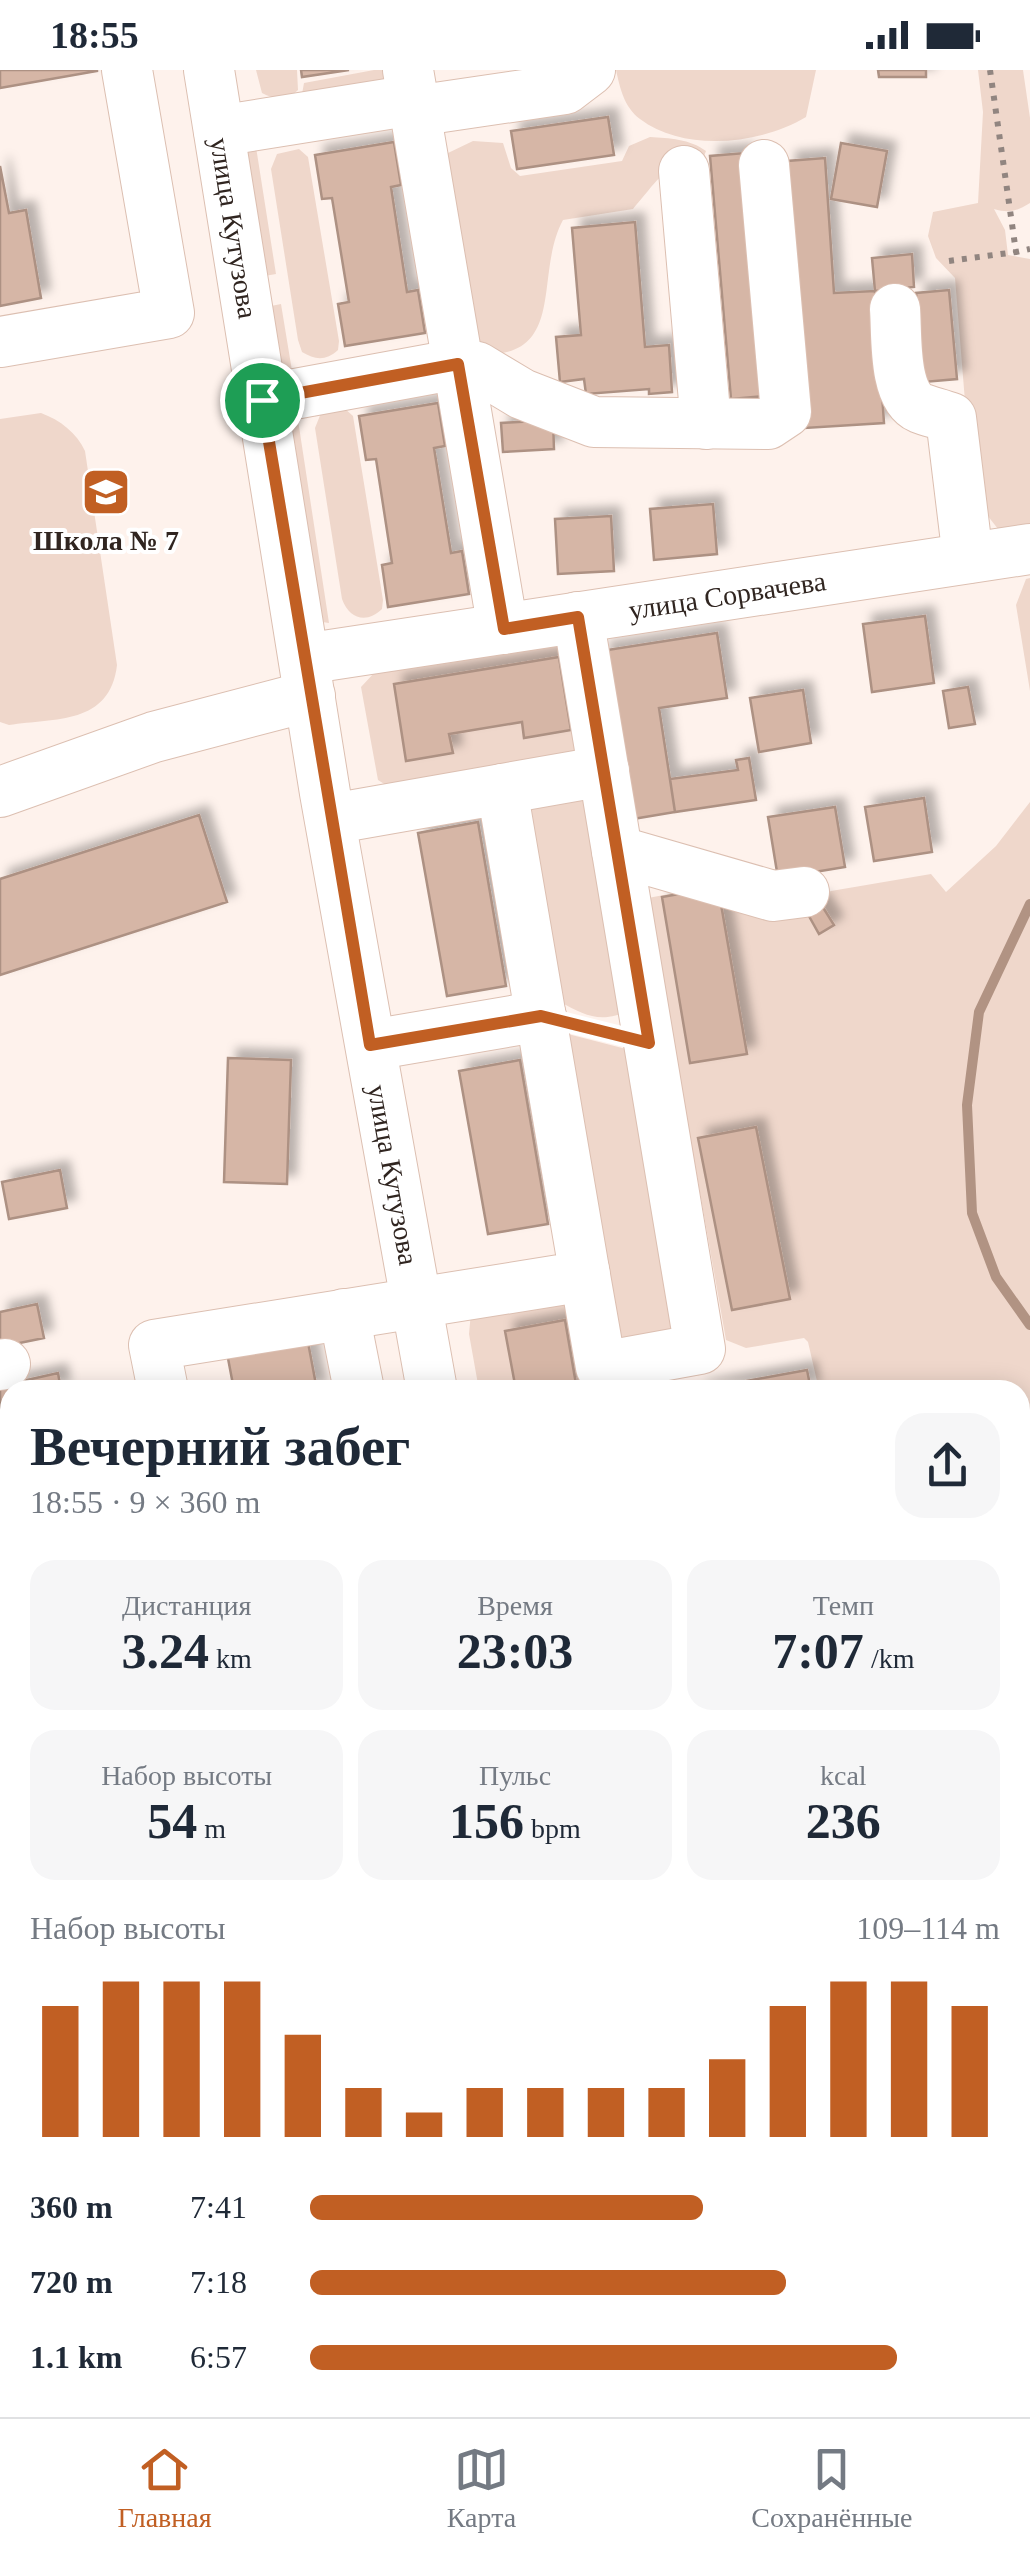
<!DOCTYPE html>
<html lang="ru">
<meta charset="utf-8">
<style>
:root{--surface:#fff;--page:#f6f6f7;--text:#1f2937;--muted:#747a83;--line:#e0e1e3;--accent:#c15f23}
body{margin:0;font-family:Georgia,serif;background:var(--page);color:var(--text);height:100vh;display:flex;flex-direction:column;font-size:38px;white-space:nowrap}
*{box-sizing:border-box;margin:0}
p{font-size:32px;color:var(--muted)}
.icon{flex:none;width:55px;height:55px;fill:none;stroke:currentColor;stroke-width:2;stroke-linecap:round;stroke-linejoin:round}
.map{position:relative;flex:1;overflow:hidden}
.side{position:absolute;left:0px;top:1310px;width:1030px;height:1038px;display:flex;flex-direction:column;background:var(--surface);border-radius:30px 30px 0 0;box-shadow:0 5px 25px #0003}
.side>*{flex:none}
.pin{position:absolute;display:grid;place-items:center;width:85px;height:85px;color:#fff;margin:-42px;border:5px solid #fff;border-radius:50%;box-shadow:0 2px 10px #0007}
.round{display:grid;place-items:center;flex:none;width:105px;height:105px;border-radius:30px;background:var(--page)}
.head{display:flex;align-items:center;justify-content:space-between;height:170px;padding:0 30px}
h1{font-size:55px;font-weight:600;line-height:75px}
.stats{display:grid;grid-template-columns:repeat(3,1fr);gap:15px;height:170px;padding:10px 30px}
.stats div{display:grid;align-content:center;border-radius:25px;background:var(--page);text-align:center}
.stats b{font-size:50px;font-weight:600}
.stats small{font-size:28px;font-weight:400}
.stats p{font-size:28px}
.chart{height:280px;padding:20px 30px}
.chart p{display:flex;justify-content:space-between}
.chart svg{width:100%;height:180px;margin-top:10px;stroke:var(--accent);stroke-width:6}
ul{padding:0 30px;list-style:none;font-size:32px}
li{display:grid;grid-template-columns:160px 120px 1fr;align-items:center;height:75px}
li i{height:25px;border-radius:12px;background:var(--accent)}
.status{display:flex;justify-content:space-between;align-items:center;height:70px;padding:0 50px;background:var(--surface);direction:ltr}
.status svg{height:28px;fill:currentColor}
.tabs{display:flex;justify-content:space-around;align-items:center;height:140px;border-top:2px solid var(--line);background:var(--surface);font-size:28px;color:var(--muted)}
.tabs a{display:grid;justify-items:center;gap:5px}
.tabs .active{color:var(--accent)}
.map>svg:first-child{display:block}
</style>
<div class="status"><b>18:55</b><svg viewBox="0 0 49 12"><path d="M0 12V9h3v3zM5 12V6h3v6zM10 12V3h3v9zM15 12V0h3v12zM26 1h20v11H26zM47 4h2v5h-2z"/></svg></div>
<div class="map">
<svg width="1030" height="2347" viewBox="0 0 1030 2347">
<defs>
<filter id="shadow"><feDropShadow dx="9" dy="-9" stdDeviation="5" flood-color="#0004"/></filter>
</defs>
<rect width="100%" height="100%" fill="#fef2ec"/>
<path fill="#efd7cb" d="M 256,0 L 297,0 L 298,20 C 287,31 275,30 262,23 Z
M 374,0 L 399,0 L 399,14 L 302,24 L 304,13 Z
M 616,0 L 816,0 L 806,47 C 761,74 685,83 640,49 C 624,37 620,18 616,0 Z
M 978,0 L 1023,0 L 1030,48 L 1030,133 C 1016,142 1008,143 994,139 L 1005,160 L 1008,185 L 1030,189 L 1030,460 L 998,459 L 984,441 L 967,356 L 955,208 L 936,188 L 928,166 L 933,142 L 978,133 L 983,42 Z
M 650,67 C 669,68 690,69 706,81 L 704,86 C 659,101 663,104 633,139 L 563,150 C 533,205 569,291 476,284 L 446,114 L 448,83 L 473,71 L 503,73 L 511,98 L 520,106 L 622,91 L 629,76 Z
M 256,77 L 276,204 L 259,207 L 243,83 Z
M 299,79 L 308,87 L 339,271 L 338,280 C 326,291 315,290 302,282 L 298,270 L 271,99 L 277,84 Z
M 281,234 L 294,313 L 281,308 L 266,237 Z
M 344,338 L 353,346 L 383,530 L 382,539 C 367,554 349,549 342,529 L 315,358 L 321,343 Z
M 41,343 C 60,350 77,363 85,381 L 117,595 C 110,655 55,648 9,655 L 0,652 L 0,349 Z
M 298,350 L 329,553 L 322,552 L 288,361 Z
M 1030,508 L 1030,621 L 1016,535 L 1026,509 Z
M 561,570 L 581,684 L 389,717 L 378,710 L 361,617 L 375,602 Z
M 587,719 L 623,943 C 598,953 583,944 560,932 L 523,732 Z
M 1030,732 L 1030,1507 L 1020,1457 L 1020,1320 L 819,1320 L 808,1272 L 804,1268 L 746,1278 L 726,1270 L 648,828 L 717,815 L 792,838 L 831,821 L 931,804 L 946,822 L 996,776 Z
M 568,964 L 626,979 L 683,1259 L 623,1277 Z
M 570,1224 L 587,1320 L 479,1320 L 469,1264 L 471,1242 Z
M 1020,1697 L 1030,1699 L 1030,1992 L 1020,1957 Z
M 10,2010 L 10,2338 L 636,2338 L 639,2347 L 0,2347 L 0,2013 Z
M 1030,2183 L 1030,2347 L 683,2347 L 680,2338 L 1020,2338 L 1020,2186 Z"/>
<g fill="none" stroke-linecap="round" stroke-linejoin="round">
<path stroke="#b19383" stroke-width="10" d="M 1030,834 L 979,942 L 967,1035 L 972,1143 L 996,1207 L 1030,1255"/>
</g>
<path fill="#d6b6a6" stroke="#ad9183" stroke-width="2.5" filter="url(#shadow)" d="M 0,0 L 97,0 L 97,1 L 0,18 Z
M 301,0 L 349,0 L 302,7 Z
M 878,0 L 926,0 L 926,7 L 879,7 Z
M 608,47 L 614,85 L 517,99 L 511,61 Z
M 394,72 L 401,115 L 391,117 L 407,222 L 418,220 L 425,263 L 345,276 L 338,234 L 349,232 L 332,128 L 322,129 L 315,85 Z
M 841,73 L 887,81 L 877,137 L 831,129 Z
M 745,83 L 765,326 L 731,329 L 710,86 Z
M 825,88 L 834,223 L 875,221 L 884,353 L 805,358 L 787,91 Z
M 0,96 L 9,143 L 26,140 L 41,228 L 0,236 Z
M 635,152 L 645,277 L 669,275 L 672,322 L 649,324 L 649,319 L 586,324 L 584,309 L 560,312 L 556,267 L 581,265 L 572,158 Z
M 912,184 L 914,217 L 875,221 L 872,188 Z
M 949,220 L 957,309 L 924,312 L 916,223 Z
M 438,333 L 445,376 L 434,378 L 451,483 L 462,481 L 469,524 L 388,537 L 382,495 L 392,493 L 376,389 L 366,390 L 359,346 Z
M 553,350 L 554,379 L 503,382 L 501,353 Z
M 713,434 L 717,484 L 654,490 L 650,439 Z
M 611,446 L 614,501 L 558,504 L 555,449 Z
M 925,546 L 934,613 L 872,622 L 863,554 Z
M 717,563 L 727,628 L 659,638 L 675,742 L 627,750 L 601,581 Z
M 559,587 L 571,660 L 524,668 L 522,652 L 449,664 L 453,683 L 406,691 L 394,614 Z
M 968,617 L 975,654 L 949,658 L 943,621 Z
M 803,620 L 811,673 L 759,682 L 750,628 Z
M 749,688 L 756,730 L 675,742 L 670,709 L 738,700 L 736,690 Z
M 924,728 L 932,782 L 874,791 L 865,737 Z
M 835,737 L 845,797 L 778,808 L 768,747 Z
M 199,745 L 227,832 L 0,905 L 0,809 Z
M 478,752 L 506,916 L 447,926 L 418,763 Z
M 718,817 L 747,984 L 690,993 L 662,827 Z
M 819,831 L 834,855 L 819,864 L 805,839 Z
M 228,988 L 291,990 L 287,1114 L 224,1112 Z
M 520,990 L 548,1154 L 488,1164 L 459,1001 Z
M 756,1057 L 790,1229 L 732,1240 L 698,1068 Z
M 60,1100 L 67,1138 L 9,1149 L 2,1112 Z
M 37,1234 L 44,1268 L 0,1277 L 0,1242 Z
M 565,1250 L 577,1320 L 516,1320 L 505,1261 Z
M 307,1267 L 317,1320 L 234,1320 L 227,1283 Z
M 807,1300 L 811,1320 L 697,1320 Z
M 58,1303 L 61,1320 L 10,1320 L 10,1349 L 0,1351 L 0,1316 Z
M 1020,1457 L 1030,1507 L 1030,1527 L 1020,1529 Z
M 10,1619 L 10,1697 L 0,1699 L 0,1620 Z"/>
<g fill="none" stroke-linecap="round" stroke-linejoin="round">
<g stroke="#dcbfb1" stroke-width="52">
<g id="minor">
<path id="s1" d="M 209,0 L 325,723 L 432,1320"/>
<path d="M 408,0 L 503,559"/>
<path d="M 415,41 L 565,19 L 590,0"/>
<path d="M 219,61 L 413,30"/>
<path d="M 684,101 L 706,354"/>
<path d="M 895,239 C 897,265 893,326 920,338 C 930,342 941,344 951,348 L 968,488"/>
<path d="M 0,272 L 169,243 L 127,0"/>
<path d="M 262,330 L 458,294 L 477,297 L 522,324 L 594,352 L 768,354 L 786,342 L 764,95"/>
<path d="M 578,547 L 700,1279 L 601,1297 L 584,1200"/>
<path id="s2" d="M 304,589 L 1030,479"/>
<path d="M 502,719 L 604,701"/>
<path d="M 0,722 L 154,667 L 310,626"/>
<path d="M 617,781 L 773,826 L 804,822"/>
<path d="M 371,975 L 541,946"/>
<path d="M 344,1244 L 359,1320"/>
<path d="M 0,1295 L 5,1294"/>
<path d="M 163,1320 L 154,1275 L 585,1206 L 502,719 L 331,749"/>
<path d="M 0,1370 L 10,1368"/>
<path d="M 0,1580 L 10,1578"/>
<path d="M 1020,1654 L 1030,1656"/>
<path d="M 0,1802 L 10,1800"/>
<path d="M 0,1873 L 10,1870"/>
<path d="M 1020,2105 L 1030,2102"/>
<path d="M 655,2338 L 658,2347"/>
</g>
</g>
<path stroke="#918580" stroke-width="6" stroke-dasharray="5 8" stroke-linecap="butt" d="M 990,0 L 1016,182 L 1030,179
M 949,191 L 1016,182"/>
<use href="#minor" stroke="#fff" stroke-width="50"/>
</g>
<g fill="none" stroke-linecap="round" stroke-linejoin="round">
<g stroke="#fff" stroke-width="20">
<path id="route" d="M 458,294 L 504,559 L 578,547 L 649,973 L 541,946 L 370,975 L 262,330 Z"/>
</g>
<use href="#route" stroke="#c15f23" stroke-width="12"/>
</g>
<defs>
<g id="school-square" transform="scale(2.5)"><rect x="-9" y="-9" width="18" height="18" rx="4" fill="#c15f23" stroke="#fff"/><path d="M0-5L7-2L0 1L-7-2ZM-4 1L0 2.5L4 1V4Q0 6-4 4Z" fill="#fff"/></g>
</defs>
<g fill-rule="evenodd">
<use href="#school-square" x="106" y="422"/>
</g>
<g text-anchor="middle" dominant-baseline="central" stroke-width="8" stroke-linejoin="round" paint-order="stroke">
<g font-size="28" fill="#302520" stroke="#fff">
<text stroke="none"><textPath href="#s1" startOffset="160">улица Кутузова</textPath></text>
<text stroke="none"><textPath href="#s2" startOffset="428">улица Сорвачева</textPath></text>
<text stroke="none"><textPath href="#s1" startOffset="1120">улица Кутузова</textPath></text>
</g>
<g font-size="28" font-weight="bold" fill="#302520" stroke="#fff">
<text x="106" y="470">Школа № 7</text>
</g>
</g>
</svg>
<div class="pin" style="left:262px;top:330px;background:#1e9e55"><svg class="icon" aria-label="arrive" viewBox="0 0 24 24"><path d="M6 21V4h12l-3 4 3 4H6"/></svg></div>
<section class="side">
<div class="head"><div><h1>Вечерний забег</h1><p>18:55 · 9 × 360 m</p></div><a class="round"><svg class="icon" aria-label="share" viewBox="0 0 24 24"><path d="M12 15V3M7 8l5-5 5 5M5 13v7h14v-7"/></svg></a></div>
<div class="stats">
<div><p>Дистанция</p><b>3.24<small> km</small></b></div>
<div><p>Время</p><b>23:03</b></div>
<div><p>Темп</p><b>7:07<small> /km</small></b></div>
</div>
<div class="stats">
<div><p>Набор высоты</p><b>54<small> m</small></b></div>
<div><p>Пульс</p><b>156<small> bpm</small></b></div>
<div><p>kcal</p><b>236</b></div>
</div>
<div class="chart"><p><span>Набор высоты</span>109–114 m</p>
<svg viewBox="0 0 160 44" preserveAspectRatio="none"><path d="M5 44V12M15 44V6M25 44V6M35 44V6M45 44V19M55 44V32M65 44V38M75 44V32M85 44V32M95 44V32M105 44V32M115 44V25M125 44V12M135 44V6M145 44V6M155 44V12"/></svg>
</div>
<ul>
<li><b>360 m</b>7:41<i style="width:57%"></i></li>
<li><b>720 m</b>7:18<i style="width:69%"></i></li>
<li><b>1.1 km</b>6:57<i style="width:85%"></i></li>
</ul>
</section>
</div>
<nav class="tabs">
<a class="active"><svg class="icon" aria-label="home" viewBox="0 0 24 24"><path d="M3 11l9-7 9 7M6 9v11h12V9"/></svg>Главная</a>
<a><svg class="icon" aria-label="map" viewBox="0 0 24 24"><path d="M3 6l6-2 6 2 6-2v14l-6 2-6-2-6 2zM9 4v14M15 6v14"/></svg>Карта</a>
<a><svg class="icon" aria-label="saved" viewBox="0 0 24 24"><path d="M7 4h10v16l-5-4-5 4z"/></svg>Сохранённые</a>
</nav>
